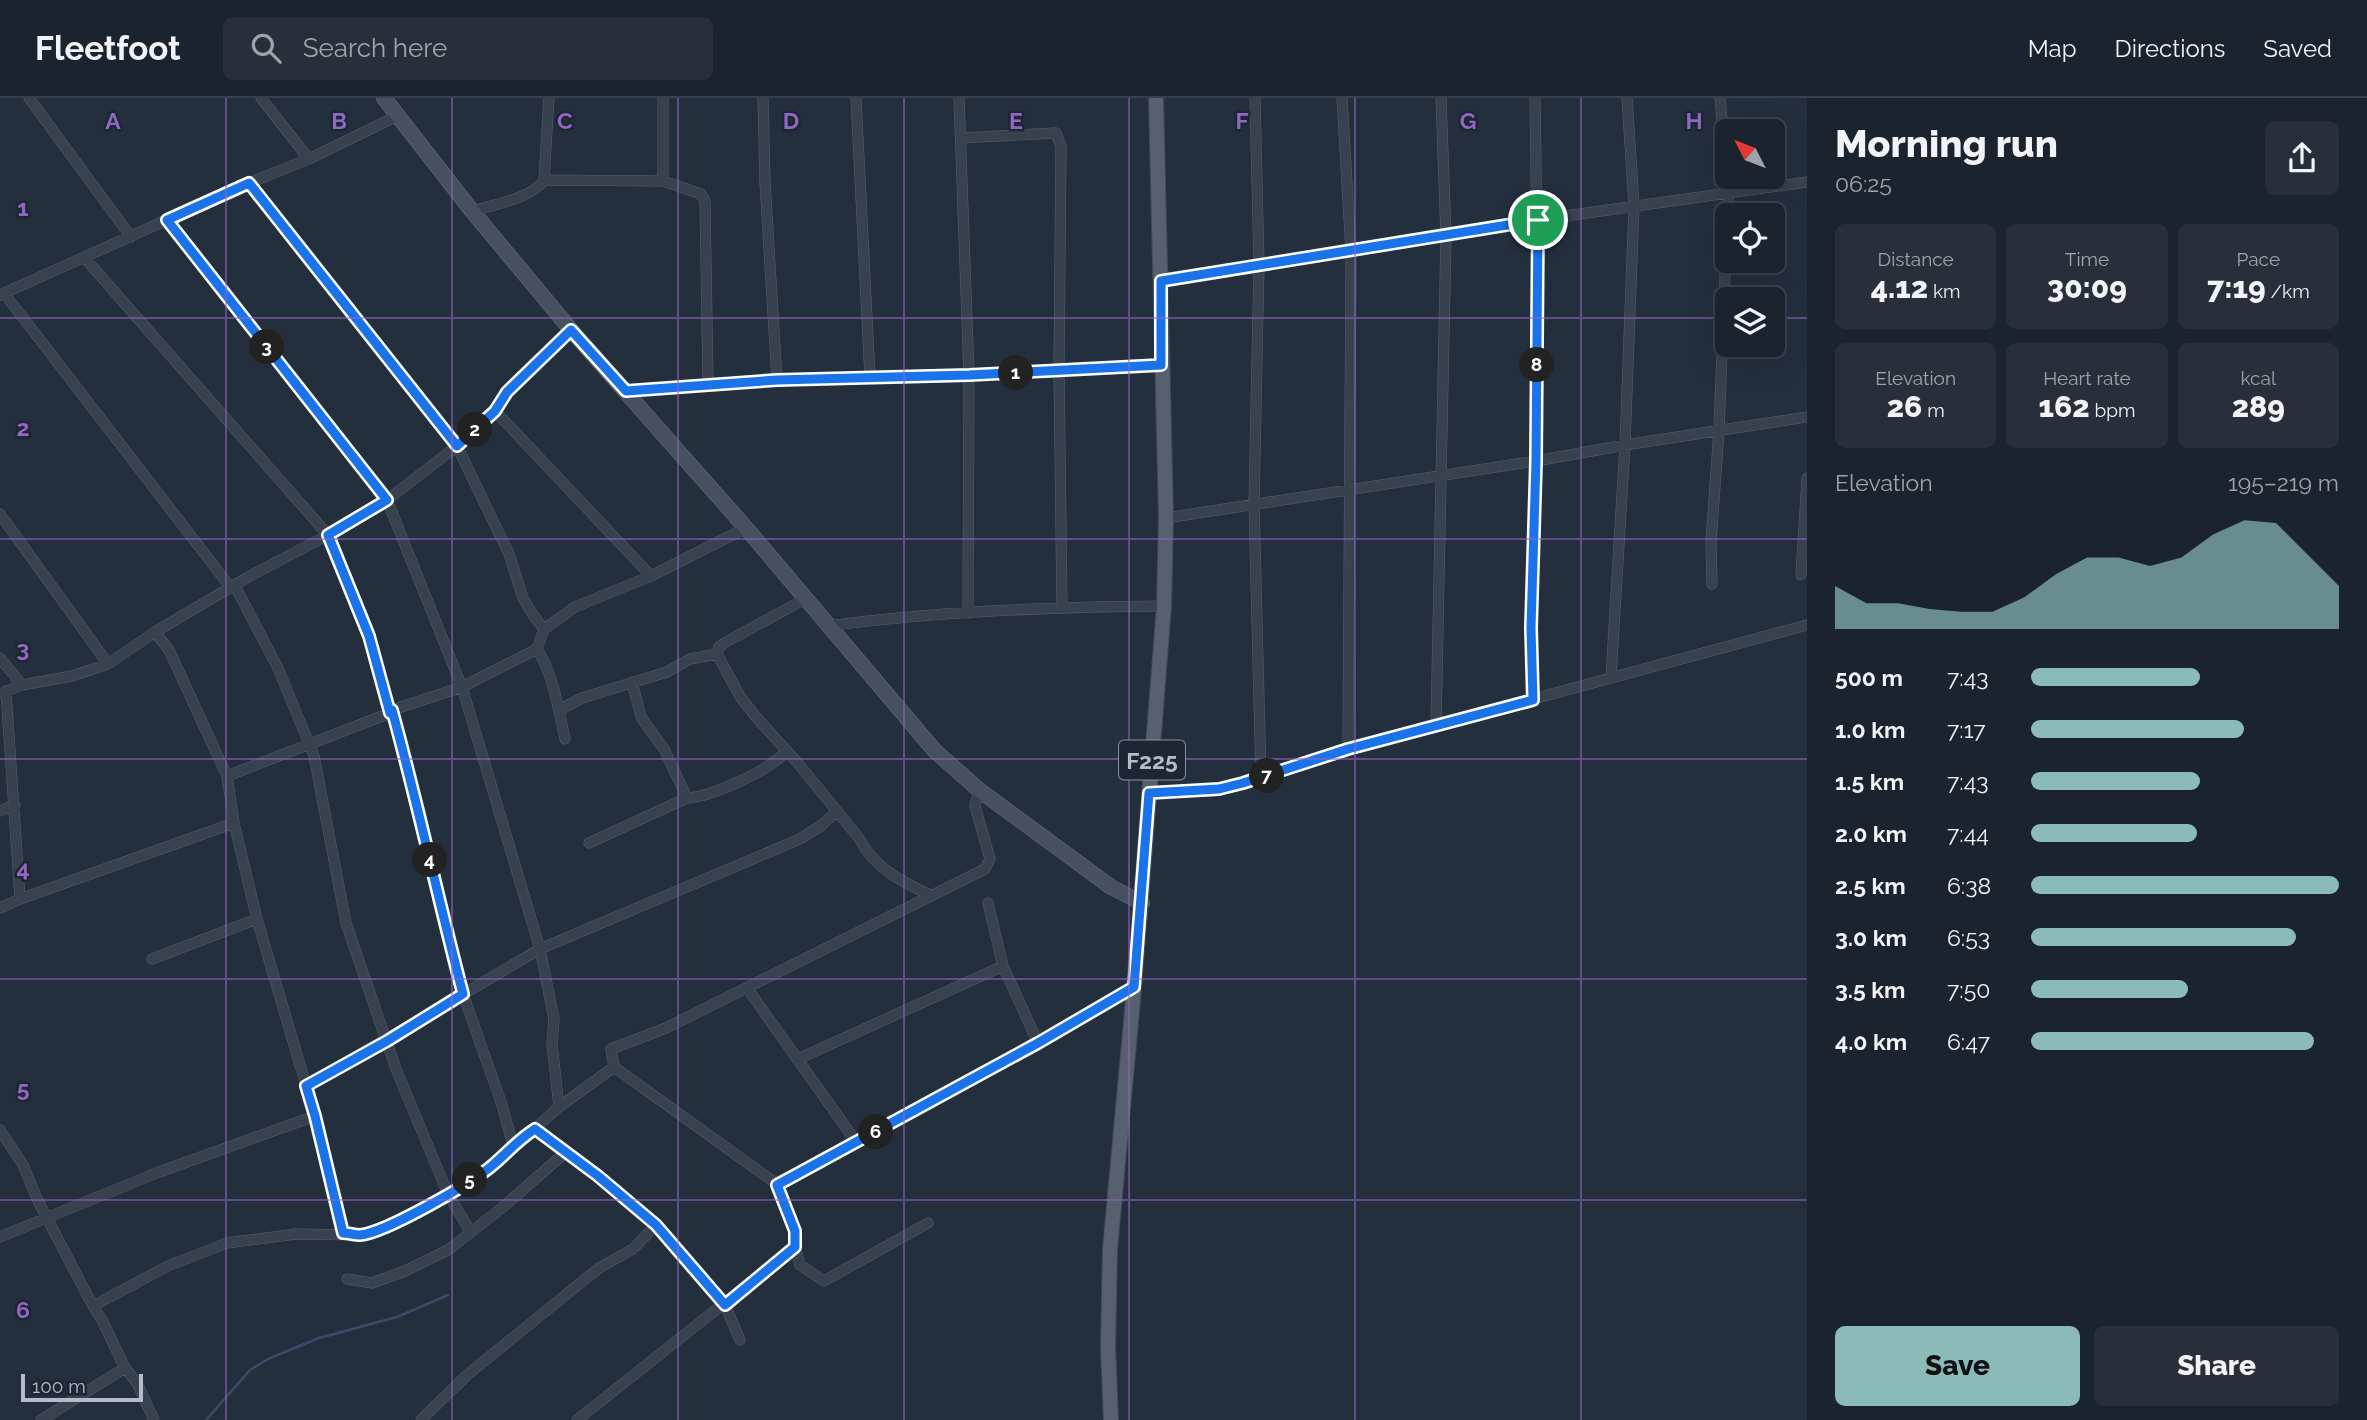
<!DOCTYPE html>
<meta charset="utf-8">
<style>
:root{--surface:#1b232e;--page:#282f3a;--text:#f1f3f6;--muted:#a0a4aa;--line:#39404a;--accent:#8bbbb9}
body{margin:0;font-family:Raleway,sans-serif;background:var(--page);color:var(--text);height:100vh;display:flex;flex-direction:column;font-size:26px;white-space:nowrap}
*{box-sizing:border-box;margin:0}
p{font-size:23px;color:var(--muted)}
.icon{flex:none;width:38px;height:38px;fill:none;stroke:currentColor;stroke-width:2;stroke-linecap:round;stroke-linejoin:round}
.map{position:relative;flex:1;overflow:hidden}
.details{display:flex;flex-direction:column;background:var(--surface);width:560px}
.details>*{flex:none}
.needle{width:46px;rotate:312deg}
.buttons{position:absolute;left:1715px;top:21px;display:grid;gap:14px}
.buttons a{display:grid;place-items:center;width:70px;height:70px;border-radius:10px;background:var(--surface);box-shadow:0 7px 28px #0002,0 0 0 2px var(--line);font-size:35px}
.scale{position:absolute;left:21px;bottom:18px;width:122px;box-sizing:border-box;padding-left:7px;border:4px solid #b4bcc9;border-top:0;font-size:19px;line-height:24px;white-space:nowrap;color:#b4bcc9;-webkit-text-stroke:5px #1d2633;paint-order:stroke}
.pin{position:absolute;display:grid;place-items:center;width:60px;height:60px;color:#fff;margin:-30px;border:4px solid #fff;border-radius:50%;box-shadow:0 2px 7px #0007}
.km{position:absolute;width:35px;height:35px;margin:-18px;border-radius:50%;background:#222;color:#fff;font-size:19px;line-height:35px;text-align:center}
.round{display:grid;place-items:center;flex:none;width:74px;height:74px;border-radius:10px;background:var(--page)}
.headline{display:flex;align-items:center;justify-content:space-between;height:119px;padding:0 28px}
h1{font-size:38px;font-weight:800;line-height:52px}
.stats{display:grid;grid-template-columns:repeat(3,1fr);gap:10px;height:119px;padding:7px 28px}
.stats div{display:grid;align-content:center;border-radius:10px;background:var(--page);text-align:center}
.stats b{font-size:30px;font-weight:800}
.stats small{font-size:19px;font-weight:400}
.stats p{font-size:19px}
.chart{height:196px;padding:14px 28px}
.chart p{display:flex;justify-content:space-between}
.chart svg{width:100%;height:126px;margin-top:7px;fill:var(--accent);opacity:.7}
.action{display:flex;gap:14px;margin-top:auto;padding:14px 28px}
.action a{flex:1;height:80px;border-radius:10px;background:var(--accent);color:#111;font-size:28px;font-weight:800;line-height:80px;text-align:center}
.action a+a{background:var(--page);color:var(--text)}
ul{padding:0 28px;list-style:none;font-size:23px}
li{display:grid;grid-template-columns:112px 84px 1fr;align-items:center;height:52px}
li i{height:18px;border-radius:9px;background:var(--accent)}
header{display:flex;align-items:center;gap:42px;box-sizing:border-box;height:98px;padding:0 35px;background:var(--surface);border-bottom:2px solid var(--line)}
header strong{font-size:33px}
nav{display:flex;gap:38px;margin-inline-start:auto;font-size:24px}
.search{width:490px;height:63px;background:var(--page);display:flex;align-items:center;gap:18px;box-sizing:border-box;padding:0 24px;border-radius:10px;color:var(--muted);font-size:26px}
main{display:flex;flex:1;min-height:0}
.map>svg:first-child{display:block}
</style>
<header>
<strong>Fleetfoot</strong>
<div class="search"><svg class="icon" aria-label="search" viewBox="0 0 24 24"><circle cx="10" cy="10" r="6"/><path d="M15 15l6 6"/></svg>Search here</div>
<nav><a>Map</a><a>Directions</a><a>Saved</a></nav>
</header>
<main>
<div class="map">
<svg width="1807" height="1322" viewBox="0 0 1807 1322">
<rect width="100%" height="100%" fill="#242f3e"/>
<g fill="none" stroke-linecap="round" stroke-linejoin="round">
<path stroke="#394c67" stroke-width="2.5" d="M 206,1322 L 250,1272 L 268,1261 L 319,1240 L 397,1219 L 448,1197"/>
<g stroke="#565f6c" stroke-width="11">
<path id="street" d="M 29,0 L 131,139
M 261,0 L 309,61
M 763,0 L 765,84 L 777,282
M 856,0 L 870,280
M 959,0 L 969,277 L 968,515
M 1255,0 L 1259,166 L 1254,405 L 1261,680
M 1342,0 L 1351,154 L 1348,651
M 1720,0 L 1729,95 L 1728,117
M 961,40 L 1056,35 L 1061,48 L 1059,272 L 1062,509
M 544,82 L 663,83 L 701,96 L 705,103 L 708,286
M 663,83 L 663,0
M 249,85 L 457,348 L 509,456 L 523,500 L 533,517 L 544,531
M 472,113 C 493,107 533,100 544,82 L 549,0
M 167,122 L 387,402 L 462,589 L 540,851 L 554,921 L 552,946 L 559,1009
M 84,159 L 328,437 L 369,538 L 390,615
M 1161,183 L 1537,122 L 1807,84
M 4,195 L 231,490
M 0,197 L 249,85 L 309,61 L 397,18
M 626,293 L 777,282 L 969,277 L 1161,267
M 495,313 L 651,478
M 0,416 L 108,566
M 1166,420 L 1536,363 L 1625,347 L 1807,319
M 1801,477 L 1807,380
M 1712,486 L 1711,444 L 1719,332 L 1727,126
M 235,488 L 278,570 L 314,658 L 346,825 L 396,971 L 448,1096 L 470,1133
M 828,528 C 939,513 1052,509 1164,508
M 155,534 L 169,552 L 227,678 L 234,725 L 257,821 L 315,1018 L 343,1135
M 537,551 C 554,578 558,610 565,641
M 717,556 L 741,600 L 756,619 L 796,663 L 859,740 C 874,770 901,783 930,797
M 717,556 L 719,549 L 726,544 L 805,501
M 0,560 L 22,587
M 1611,579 L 1625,347 L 1634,108 L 1627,0
M 632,584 L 641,619 L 664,651 L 687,700
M 6,593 L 20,801
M 0,596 L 22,587 L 72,578 L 108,566 L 155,534 L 248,479 L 328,437 L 387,402 L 457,348 L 495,313 L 507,294 L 571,232
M 1533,602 C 1530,522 1535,443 1536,363 C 1538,242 1537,121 1535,0
M 392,612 L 420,714 L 443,822 L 463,896 L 501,1004 L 513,1047
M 559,612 L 582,600 L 667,574 L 690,561 L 717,556
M 1436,628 L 1446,138 L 1441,0
M 227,678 L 390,615 L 392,612 L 462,589 L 537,551 L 544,531 L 575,509 L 651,478 L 746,430
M 1149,695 L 1219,691 L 1243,685 L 1348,651 L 1807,527
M 0,713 L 15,707
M 589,745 L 687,700 C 711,699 771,672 786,653
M 988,805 L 1003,868 L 1038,945
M 0,810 L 20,801 L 234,725
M 152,861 L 257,821
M 747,890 L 857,1045
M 798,961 L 1003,868
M 306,988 L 540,851 L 800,741 L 822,727 L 836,714
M 535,1031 L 599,1078 L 656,1127 L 725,1207 L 740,1242
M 0,1032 L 23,1067 L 38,1103 L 93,1208 L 102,1222 L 125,1270 L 41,1322
M 777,1086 L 1038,945 L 1134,889
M 0,1139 L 159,1074 L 315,1018
M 795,1149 L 800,1167 L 824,1183 L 928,1125
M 347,1181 L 372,1185 L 405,1173 L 448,1152 L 503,1109 L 566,1054
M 93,1208 L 168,1168 L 227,1145 L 296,1136 L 360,1137 L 391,1127 L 448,1096 L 493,1068 L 559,1009 L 614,969
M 125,1270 L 137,1285 L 154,1322
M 421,1322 L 467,1277 L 599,1170 L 633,1151 L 656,1127
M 577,1322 L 795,1149 L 795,1133 L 777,1086 L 614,969 L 611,951 L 666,930 L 985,771 L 990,761 L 975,708 L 979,692"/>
</g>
<g stroke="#565f6c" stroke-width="16">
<path id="secondary" d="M 384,0 L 472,113 L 571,232 L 746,430 L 935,653 L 979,692 L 1111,789 L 1142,805"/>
</g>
<g stroke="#414a57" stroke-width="16">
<path id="primary" d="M 1111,1322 L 1108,1249 L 1110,1151 L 1133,902 L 1164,508 L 1166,420 L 1156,0"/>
</g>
<use href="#street" stroke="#38414e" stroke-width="10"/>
<use href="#secondary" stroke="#465061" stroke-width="14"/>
<use href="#primary" stroke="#56606e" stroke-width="14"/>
</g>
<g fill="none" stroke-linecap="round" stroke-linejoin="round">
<g stroke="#fff" stroke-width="14">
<path id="route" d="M 249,85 L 457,348 L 495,313 L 507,294 L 571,232 L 626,293 L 777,282 L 969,277 L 1161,267 L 1161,183 L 1538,122 L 1536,363 L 1531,530 L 1533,602 L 1348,651 L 1243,685 L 1219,691 L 1149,695 L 1134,889 L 1038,945 L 777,1087 L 795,1133 L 795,1149 L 725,1207 L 656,1127 L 598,1078 L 535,1031 C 519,1041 508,1054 494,1066 C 474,1084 385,1135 360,1137 C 355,1137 348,1135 343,1135 L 315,1018 L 306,988 L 387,943 L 463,896 C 438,801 418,706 392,612 L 390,615 L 369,538 L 328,437 L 387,402 L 167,122 Z"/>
</g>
<use href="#route" stroke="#1a73e8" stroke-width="9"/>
</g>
<path fill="none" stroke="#9266c3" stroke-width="2" stroke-opacity="0.55" d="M 226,0 L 226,1322M 452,0 L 452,1322M 678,0 L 678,1322M 904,0 L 904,1322M 1129,0 L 1129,1322M 1355,0 L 1355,1322M 1581,0 L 1581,1322M 0,220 L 1727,220M 1773,220 L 1807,220M 0,441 L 1807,441M 0,661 L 1807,661M 0,881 L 1807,881M 0,1102 L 1807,1102"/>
<g text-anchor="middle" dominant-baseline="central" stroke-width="5" stroke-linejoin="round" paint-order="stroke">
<rect fill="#1d2633" stroke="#878f9c" stroke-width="2" x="1119" y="642.5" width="66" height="39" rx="5"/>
<g font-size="23" font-weight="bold" fill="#b4bcc9">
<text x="1152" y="662">F225</text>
</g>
</g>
<g font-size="23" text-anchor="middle" font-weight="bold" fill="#9266c3" stroke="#1d2633" stroke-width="5" stroke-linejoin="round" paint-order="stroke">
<text x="113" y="31">A</text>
<text x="339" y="31">B</text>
<text x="565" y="31">C</text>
<text x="791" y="31">D</text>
<text x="1016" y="31">E</text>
<text x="1242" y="31">F</text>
<text x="1468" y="31">G</text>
<text x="1694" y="31">H</text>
<text x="23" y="118">1</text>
<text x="23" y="338">2</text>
<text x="23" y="559">3</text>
<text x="23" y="779">4</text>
<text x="23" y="999">5</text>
<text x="23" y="1220">6</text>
</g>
</svg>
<div class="buttons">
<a><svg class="needle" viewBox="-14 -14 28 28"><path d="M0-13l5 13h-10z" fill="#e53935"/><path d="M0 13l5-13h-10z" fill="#a0a4aa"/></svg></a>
<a><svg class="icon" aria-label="locate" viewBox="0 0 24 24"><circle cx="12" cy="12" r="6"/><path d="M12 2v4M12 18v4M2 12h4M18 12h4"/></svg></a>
<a><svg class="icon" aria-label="layers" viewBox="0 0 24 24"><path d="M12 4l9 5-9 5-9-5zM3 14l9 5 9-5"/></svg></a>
</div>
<div class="scale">100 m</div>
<div class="pin" style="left:1538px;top:122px;background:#1e9e55"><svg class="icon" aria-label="arrive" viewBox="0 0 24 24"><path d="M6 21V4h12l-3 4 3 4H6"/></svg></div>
<b class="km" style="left:1016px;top:275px">1</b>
<b class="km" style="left:475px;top:332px">2</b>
<b class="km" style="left:267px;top:249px">3</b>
<b class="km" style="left:430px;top:762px">4</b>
<b class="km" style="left:470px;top:1082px">5</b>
<b class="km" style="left:876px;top:1034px">6</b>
<b class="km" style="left:1267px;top:678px">7</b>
<b class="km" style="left:1537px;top:267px">8</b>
</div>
<section class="details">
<div class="headline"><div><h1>Morning run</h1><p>06:25</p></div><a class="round"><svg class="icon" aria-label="share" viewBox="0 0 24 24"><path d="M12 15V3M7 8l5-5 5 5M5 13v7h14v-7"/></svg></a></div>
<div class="stats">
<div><p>Distance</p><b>4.12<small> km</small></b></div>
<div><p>Time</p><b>30:09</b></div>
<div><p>Pace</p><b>7:19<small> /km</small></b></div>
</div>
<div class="stats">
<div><p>Elevation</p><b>26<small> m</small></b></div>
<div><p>Heart rate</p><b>162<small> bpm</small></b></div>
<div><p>kcal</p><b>289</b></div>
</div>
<div class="chart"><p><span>Elevation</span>195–219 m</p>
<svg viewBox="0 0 160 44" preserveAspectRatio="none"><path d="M0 44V29L10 35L20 35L30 37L40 38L50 38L60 33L70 25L80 19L90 19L100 22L110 19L120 11L130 6L140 7L150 18L160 29V44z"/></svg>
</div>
<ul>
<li><b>500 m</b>7:43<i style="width:55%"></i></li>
<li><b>1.0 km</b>7:17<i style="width:69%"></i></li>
<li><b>1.5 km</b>7:43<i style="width:55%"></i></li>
<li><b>2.0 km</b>7:44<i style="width:54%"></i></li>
<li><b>2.5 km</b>6:38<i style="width:100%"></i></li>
<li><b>3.0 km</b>6:53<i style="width:86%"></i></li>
<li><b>3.5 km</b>7:50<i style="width:51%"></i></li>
<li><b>4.0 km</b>6:47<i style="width:92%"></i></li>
</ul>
<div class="action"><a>Save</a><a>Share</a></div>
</section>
</main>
